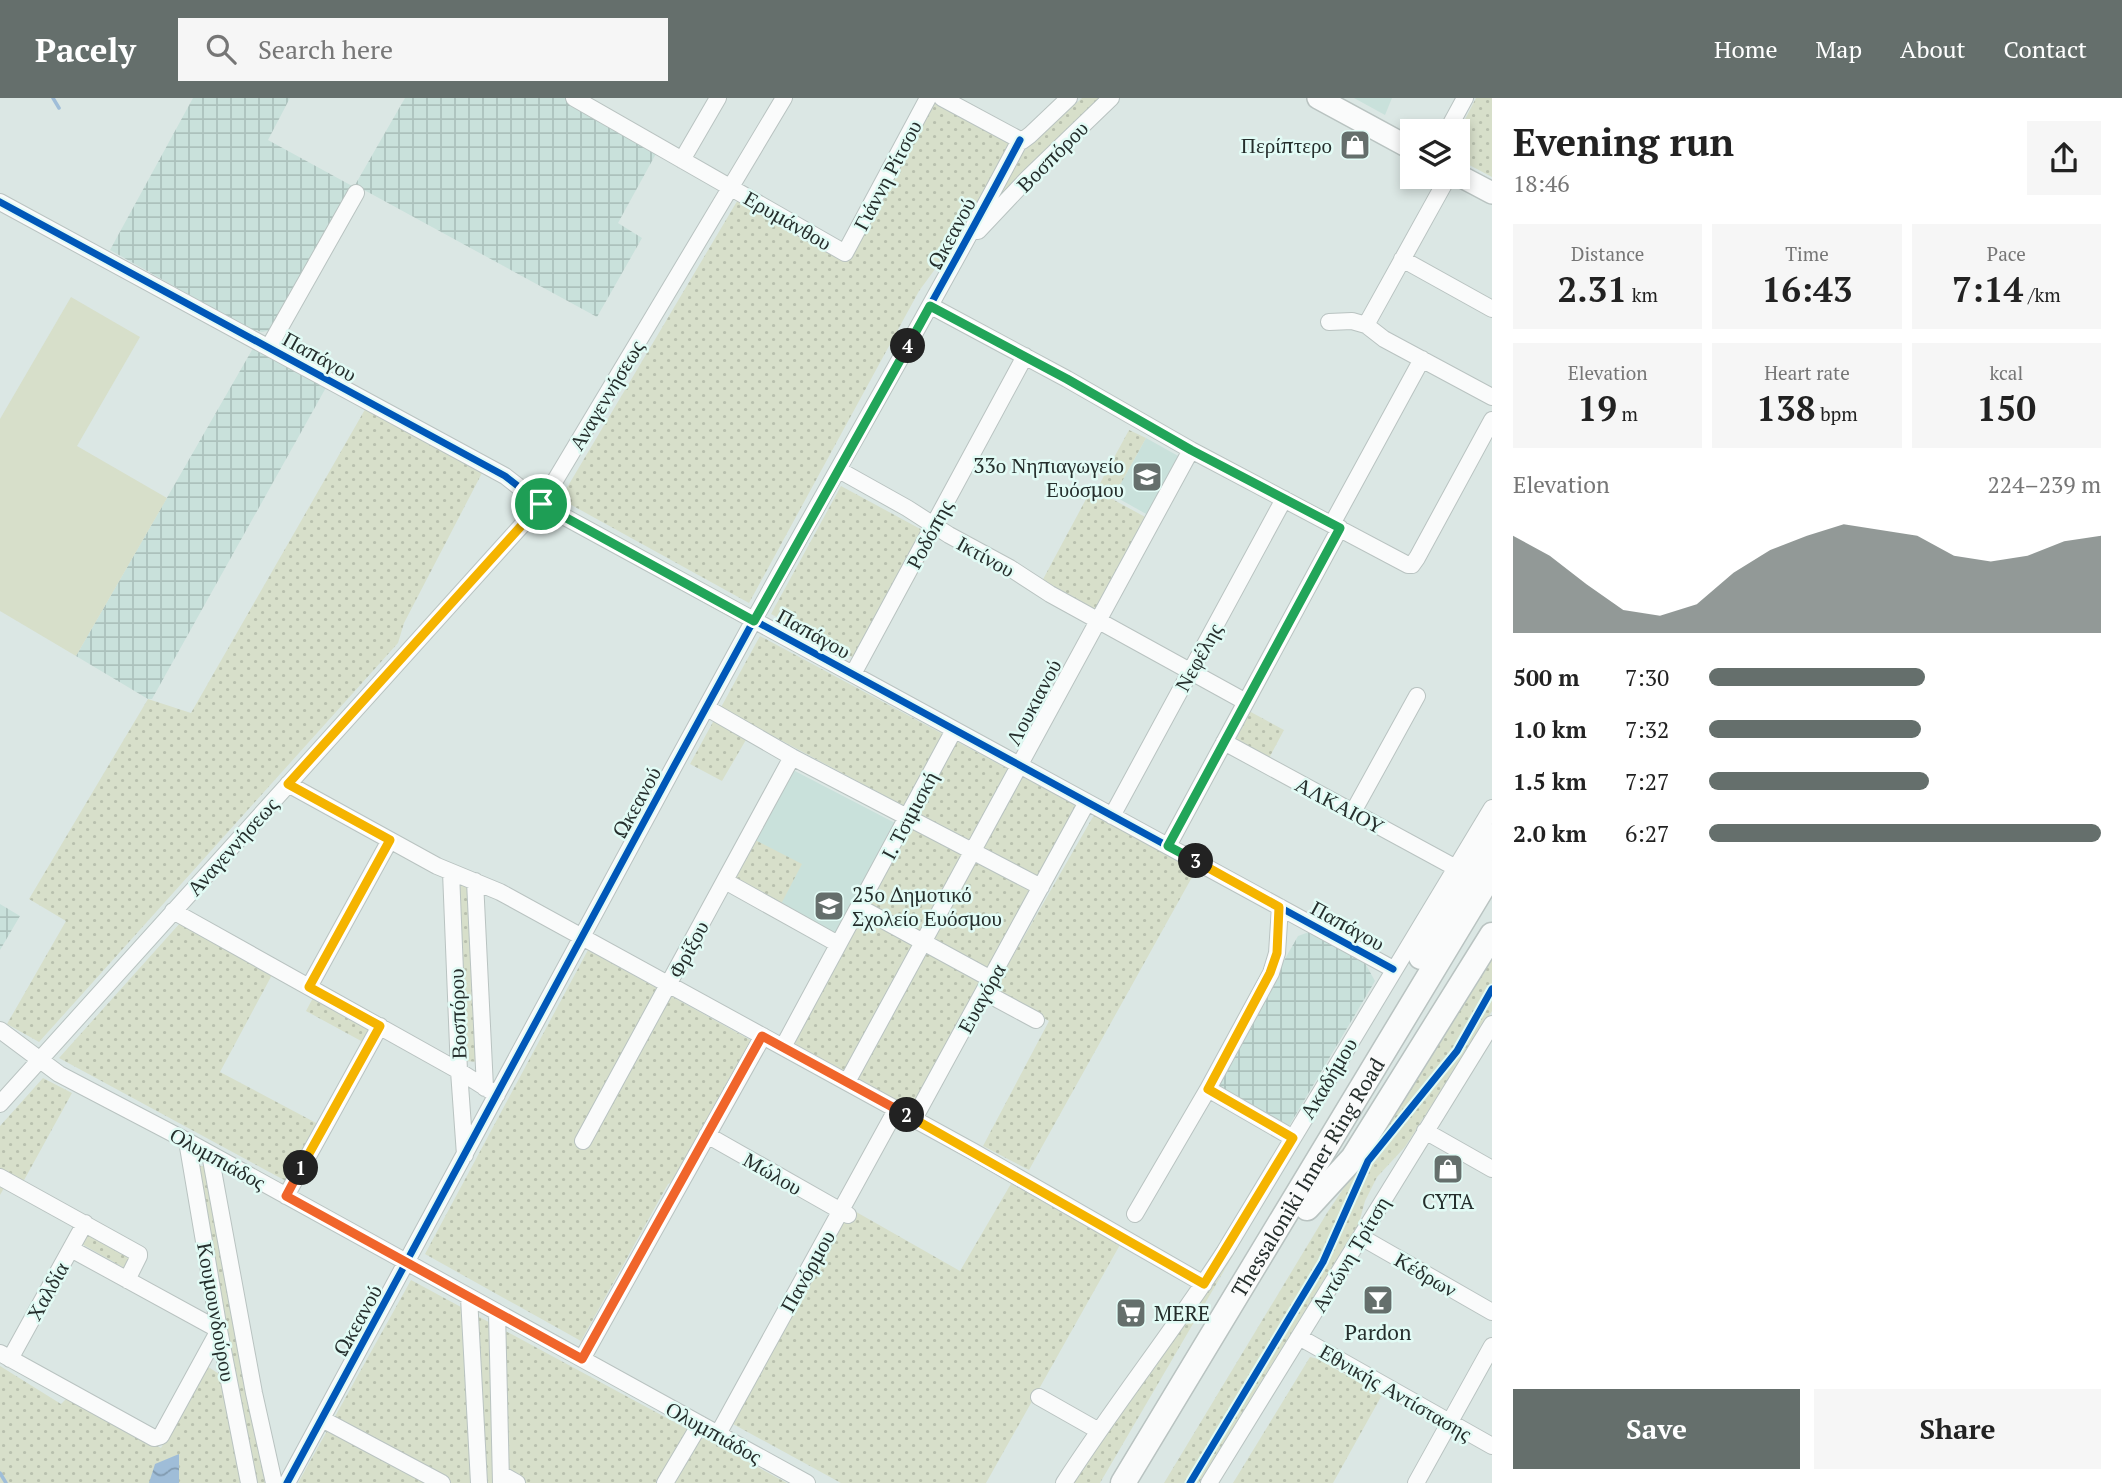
<!DOCTYPE html>
<meta charset="utf-8">
<style>
:root{--surface:#fff;--page:#f6f6f6;--text:#222;--muted:#767676;--accent:#656f6c}
body{margin:0;font-family:"PT Serif",serif;background:var(--page);color:var(--text);height:100vh;display:flex;flex-direction:column;font-size:26px;white-space:nowrap}
*{box-sizing:border-box;margin:0}
p{font-size:23px;color:var(--muted)}
.icon{flex:none;width:38px;height:38px;fill:none;stroke:currentColor;stroke-width:2;stroke-linecap:round;stroke-linejoin:round}
.map{position:relative;flex:1;overflow:hidden}
.panel{display:flex;flex-direction:column;background:var(--surface);width:630px}
.panel>*{flex:none}
.fabs{position:absolute;left:1400px;top:21px;display:grid;gap:14px}
.fabs a{display:grid;place-items:center;width:70px;height:70px;border-radius:0px;background:var(--surface);box-shadow:0 4px 10px #0003;font-size:35px}
.pin{position:absolute;display:grid;place-items:center;width:60px;height:60px;color:#fff;margin:-30px;border:4px solid #fff;border-radius:50%;box-shadow:0 2px 7px #0007}
.km{position:absolute;width:35px;height:35px;margin:-18px;border-radius:50%;background:#222;color:#fff;font-size:19px;line-height:35px;text-align:center}
.round{display:grid;place-items:center;flex:none;width:74px;height:74px;border-radius:0px;background:var(--page)}
.overview{display:flex;align-items:center;justify-content:space-between;height:119px;padding:0 21px}
h1{font-size:38px;font-weight:700;line-height:52px}
.metrics{display:grid;grid-template-columns:repeat(3,1fr);gap:10px;height:119px;padding:7px 21px}
.metrics div{display:grid;align-content:center;border-radius:0px;background:var(--page);text-align:center}
.metrics b{font-size:35px;font-weight:700}
.metrics small{font-size:19px;font-weight:400}
.metrics p{font-size:19px}
.chart{height:196px;padding:14px 21px}
.chart p{display:flex;justify-content:space-between}
.chart svg{width:100%;height:126px;margin-top:7px;fill:var(--accent);opacity:.7}
.button{display:flex;gap:14px;margin-top:auto;padding:14px 21px}
.button a{flex:1;height:80px;border-radius:0px;background:var(--accent);color:#fff;font-size:28px;font-weight:700;line-height:80px;text-align:center}
.button a+a{background:var(--page);color:var(--text)}
ul{padding:0 21px;list-style:none;font-size:23px}
li{display:grid;grid-template-columns:112px 84px 1fr;align-items:center;height:52px}
li i{height:18px;border-radius:9px;background:var(--accent)}
header{display:flex;align-items:center;gap:42px;box-sizing:border-box;height:98px;padding:0 35px;background:var(--accent);color:#fff}
header strong{font-size:33px}
nav{display:flex;gap:38px;margin-inline-start:auto;font-size:24px}
.search{width:490px;height:63px;background:var(--page);display:flex;align-items:center;gap:18px;box-sizing:border-box;padding:0 24px;border-radius:0px;color:var(--muted);font-size:26px}
main{display:flex;flex:1;min-height:0}
.map>svg:first-child{display:block}
</style>
<header>
<strong>Pacely</strong>
<div class="search"><svg class="icon" aria-label="search" viewBox="0 0 24 24"><circle cx="10" cy="10" r="6"/><path d="M15 15l6 6"/></svg>Search here</div>
<nav><a>Home</a><a>Map</a><a>About</a><a>Contact</a></nav>
</header>
<main>
<div class="map">
<svg width="1492" height="1385" viewBox="0 0 1492 1385">
<defs>
<pattern id="industrial-grid" width="8" height="8" patternUnits="userSpaceOnUse" patternTransform="scale(1.75)"><rect width="8" height="8" fill="#c9e1db"/><path d="M0 4h8M4 0v8" fill="none" stroke="#acc1bc"/></pattern>
<pattern id="grass-dots" width="8" height="8" patternUnits="userSpaceOnUse" patternTransform="scale(1.75)"><rect width="8" height="8" fill="#d7dfca"/><path d="M2 2h.1M6 6h.1" fill="none" stroke="#b8c0ae" stroke-width="1.8" stroke-linecap="round"/></pattern>
<pattern id="water-waves" width="16" height="10" patternUnits="userSpaceOnUse" patternTransform="scale(1.75)"><rect width="16" height="10" fill="#9fbdd8"/><path d="M0 5q4-4 8 0t8 0" fill="none" stroke="#819aaf"/></pattern>
</defs>
<rect width="100%" height="100%" fill="#dbe7e4"/>
<path fill="#c9e1db" d="M 1354,0 L 1392,0 L 1385,17 Z
M 1146,340 L 1180,359 L 1148,417 L 1114,398 Z
M 793,672 L 895,725 L 835,837 L 780,808 L 755,742 Z"/>
<path fill="url(#industrial-grid)" d="M 193,0 L 290,0 L 268,42 L 354,89 L 272,232 L 262,234 L 250,231 L 110,152 Z
M 405,0 L 567,0 L 658,52 L 618,125 L 642,140 L 597,219 L 355,87 Z
M 256,245 L 328,286 L 152,601 L 148,601 L 76,558 Z
M 0,806 L 20,818 L 0,852 Z
M 1309,834 L 1365,865 L 1375,883 L 1289,1028 L 1214,985 L 1298,838 Z"/>
<path fill="url(#grass-dots)" d="M 1082,0 L 1105,0 L 960,137 L 919,193 L 749,505 L 566,404 L 562,398 L 739,100 L 848,161 L 934,3 L 1024,53 Z
M 1476,0 L 1492,0 L 1492,79 L 1458,61 L 1458,35 Z
M 367,308 L 482,375 L 404,525 L 398,545 L 39,944 L 7,926 L 66,823 L 29,801 L 148,601 L 191,615 Z
M 1129,332 L 1146,340 L 1114,398 L 1098,389 Z
M 841,388 L 937,440 L 867,567 L 771,516 Z
M 1092,390 L 1147,420 L 1095,516 L 1041,485 Z
M 760,538 L 1079,709 L 911,1012 L 792,946 L 917,715 L 754,628 L 722,683 L 690,666 Z
M 1249,613 L 1284,632 L 1267,664 L 1232,645 Z
M 1094,717 L 1196,772 L 1029,1072 L 983,1048 L 1049,923 L 994,891 Z
M 755,742 L 802,766 L 780,808 L 733,784 Z
M 456,783 L 474,791 L 479,964 L 463,963 Z
M 181,824 L 273,875 L 220,974 L 318,1026 L 286,1083 L 59,960 Z
M 1492,849 L 1492,913 L 1405,1049 L 1377,1079 L 1365,1103 L 1359,1125 L 1199,1385 L 1164,1385 L 1327,1115 L 1363,1061 Z
M 588,852 L 754,944 L 678,1082 L 668,1086 L 581,1243 L 425,1156 Z
M 315,896 L 372,928 L 363,944 L 306,913 Z
M 43,980 L 72,995 L 23,1084 L 11,1078 L 0,1097 L 0,1028 Z
M 197,1068 L 208,1068 L 212,1098 L 211,1105 L 248,1300 L 268,1385 L 257,1385 Z
M 1012,1084 L 1121,1145 L 986,1385 L 841,1385 L 733,1326 L 851,1111 L 960,1173 Z
M 1249,1130 L 1100,1385 L 1073,1385 Z
M 87,1132 L 135,1159 L 128,1172 L 80,1145 Z
M 411,1182 L 787,1385 L 298,1385 Z
M 1310,1259 L 1318,1261 L 1382,1297 L 1333,1385 L 1233,1385 Z
M 0,1268 L 61,1306 L 67,1300 L 161,1350 L 207,1268 L 222,1278 L 243,1385 L 0,1385 Z"/>
<path fill="#d7dfca" d="M 71,199 L 140,239 L 77,348 L 167,400 L 76,558 L 0,513 L 0,321 Z"/>
<path fill="url(#water-waves)" d="M 179,1356 L 179,1385 L 149,1385 L 155,1366 Z"/>
<g fill="none" stroke-linecap="round" stroke-linejoin="round">
<path stroke="#9fbdd8" stroke-width="3.5" d="M 53,0 L 59,10
M 0,1375 L 6,1385"/>
<g stroke="#b9c3c1" stroke-width="18">
<path id="minor" d="M 574,0 L 845,155 L 928,0
M 942,0 L 1022,43 L 1030,37 L 1069,0
M 1447,33 L 1465,0
M 682,62 L 718,0
M 0,104 L 505,378 L 541,406 L 1393,871
M 978,133 L 1028,80 L 1111,0
M 1402,161 L 1492,211
M 931,208 L 1067,281 L 1191,352 L 1408,467 L 1412,467 L 1417,460 L 1492,322
M 1329,224 L 1352,223 L 1366,227 L 1384,241 L 1492,299
M 1366,227 L 1448,79
M 269,249 L 356,95
M 839,372 L 907,410 L 949,437 L 1010,470 L 1050,496 L 1246,604
M 1332,426 L 1422,261
M 853,576 L 1025,258
M 707,610 L 792,659 L 1041,789
M 1224,644 L 1456,770
M 288,686 L 437,768 L 500,794 L 974,1054 L 1204,1186
M 1353,714 L 1417,598
M 1112,718 L 1284,401
M 1168,748 L 1340,430
M 451,774 L 459,973 L 465,1057
M 475,783 L 485,990
M 725,783 L 838,846
M 859,809 L 991,881
M 1280,809 L 1277,855 L 1271,875 L 1208,991 L 1293,1040
M 173,813 L 459,973 L 497,997
M 309,889 L 390,742
M 984,894 L 1036,922
M 0,932 L 59,976 L 187,1043 L 807,1385
M 783,949 L 954,632
M 847,984 L 1191,352
M 0,1006 L 541,406 L 784,0
M 914,1021 L 1087,704
M 1425,1033 L 1492,1071
M 707,1037 L 848,1117
M 187,1043 L 219,1232 L 249,1385
M 583,1043 L 792,659
M 210,1056 L 254,1295 L 274,1385
M 0,1079 L 139,1156 L 139,1158 L 127,1182
M 286,1098 L 380,928
M 1135,1116 L 1208,991
M 1361,1139 L 1492,1214
M 469,1199 L 479,1385
M 497,1214 L 501,1385
M 1299,1239 L 1492,1348
M 0,1255 L 154,1340 L 161,1338 L 219,1232 L 71,1151
M 10,1261 L 85,1125
M 582,1261 L 763,938
M 1039,1299 L 1099,1333
M 322,1321 L 442,1385
M 718,1336 L 896,1012
M 501,1376 L 517,1385
M 287,1385 C 445,1097 597,807 755,520 C 843,360 935,204 1020,42
M 665,1385 L 700,1326
M 1064,1385 C 1115,1306 1174,1232 1225,1153 L 1492,710
M 1209,1385 L 1492,926
M 1416,1385 L 1492,1248"/>
</g>
<g stroke="#b9c3c1" stroke-width="24">
<path id="major" d="M 1318,0 L 1412,51
M 1458,77 L 1492,95"/>
</g>
<g stroke="#b9c3c1" stroke-width="27">
<g id="highway">
<path d="M 1421,859 L 1492,738"/>
<path d="M 1307,1110 L 1353,1060 L 1492,837"/>
<path id="s1" d="M 1123,1385 L 1492,774"/>
</g>
</g>
<use href="#minor" stroke="#fafbfb" stroke-width="16"/>
<use href="#major" stroke="#fafbfb" stroke-width="21"/>
<use href="#highway" stroke="#fafbfb" stroke-width="24"/>
<g stroke="#e2fbf5" stroke-width="11">
<path id="cycleway" d="M 0,104 L 505,378 L 541,406 L 1393,871
M 287,1385 C 445,1097 597,807 755,520 C 843,360 935,204 1020,42
M 1190,1385 L 1323,1164 L 1368,1063 L 1457,953 L 1492,891"/>
</g>
<use href="#cycleway" stroke="#0057b8" stroke-width="7"/>
</g>
<g fill="none" stroke-linecap="round" stroke-linejoin="round">
<g stroke="#fff" stroke-width="14">
<path id="split-1" d="M 301,1070 L 380,928 L 309,889 L 390,742 L 288,686 L 541,406"/>
</g>
<g stroke="#fff" stroke-width="14">
<path id="split-2" d="M 301,1070 L 286,1098 L 582,1261 L 762,938 L 907,1017"/>
</g>
<g stroke="#fff" stroke-width="14">
<path id="split-3" d="M 907,1017 L 1204,1186 L 1293,1040 L 1208,991 L 1270,875 L 1277,855 L 1279,809 L 1196,763"/>
</g>
<g stroke="#fff" stroke-width="14">
<path id="split-4" d="M 908,248 L 930,208 L 1067,281 L 1191,352 L 1340,430 L 1168,748 L 1196,763"/>
</g>
<g stroke="#fff" stroke-width="14">
<path id="split-5" d="M 541,406 L 754,523 L 908,248"/>
</g>
<use href="#split-1" stroke="#f5b400" stroke-width="9"/>
<use href="#split-2" stroke="#f0652b" stroke-width="9"/>
<use href="#split-3" stroke="#f5b400" stroke-width="9"/>
<use href="#split-4" stroke="#22a559" stroke-width="9"/>
<use href="#split-5" stroke="#22a559" stroke-width="9"/>
</g>
<defs>
<g id="shop-square" transform="scale(1.575)"><rect x="-9" y="-9" width="18" height="18" rx="4" fill="#656f6c" stroke="#e2fbf5"/><path d="M-5-2.5h2.3a2.7 3.5 0 0 1 5.4 0H5L5.5 6h-11ZM-1.5-2.5h3a1.5 2.3 0 0 0-3 0Z" fill="#fff"/></g>
<g id="school-square" transform="scale(1.575)"><rect x="-9" y="-9" width="18" height="18" rx="4" fill="#656f6c" stroke="#e2fbf5"/><path d="M0-5L7-2L0 1L-7-2ZM-4 1L0 2.5L4 1V4Q0 6-4 4Z" fill="#fff"/></g>
<g id="bar-square" transform="scale(1.575)"><rect x="-9" y="-9" width="18" height="18" rx="4" fill="#656f6c" stroke="#e2fbf5"/><path d="M-6-5H6L.8 .8V4.5H3.5V6h-7V4.5H-.8V.8Z" fill="#fff"/></g>
<g id="supermarket-square" transform="scale(1.575)"><rect x="-9" y="-9" width="18" height="18" rx="4" fill="#656f6c" stroke="#e2fbf5"/><path d="M-6-5.5h2.5l.6 2H6L4.5 2H-2.5L-4.4-4H-6ZM-1.5 3.2a1.3 1.3 0 1 0 .1 0ZM3 3.2a1.3 1.3 0 1 0 .1 0Z" fill="#fff"/></g>
</defs>
<g fill-rule="evenodd">
<use href="#shop-square" x="1355" y="47"/>
<use href="#school-square" x="1147" y="379"/>
<use href="#school-square" x="829" y="808"/>
<use href="#shop-square" x="1448" y="1071"/>
<use href="#bar-square" x="1378" y="1202"/>
<use href="#supermarket-square" x="1131" y="1215"/>
</g>
<g text-anchor="middle" dominant-baseline="central" stroke-width="5" stroke-linejoin="round" paint-order="stroke">
<g font-size="21" fill="#252e2c" stroke="#e2fbf5" text-anchor="end">
<text x="1332" y="47">Περίπτερο</text>
<text x="1124" y="367">33ο Νηπιαγωγείο<tspan x="1124" dy="24">Ευόσμου</tspan></text>
<text x="852" y="796" text-anchor="start">25ο Δημοτικό<tspan x="852" dy="24">Σχολείο Ευόσμου</tspan></text>
<text x="1448" y="1103" text-anchor="middle">CYTA</text>
<text x="1154" y="1215" text-anchor="start">MERE</text>
<text x="1378" y="1234" text-anchor="middle">Pardon</text>
</g>
<g font-size="21" fill="#252e2c" stroke="#e2fbf5">
<text transform="translate(1052 58) rotate(-45)">Βοσπόρου</text>
<text transform="translate(887 77) rotate(-62)">Γιάννη Ρίτσου</text>
<text transform="translate(788 122) rotate(30)">Ερυμάνθου</text>
<text transform="translate(951 135) rotate(-62)">Ωκεανού</text>
<text transform="translate(320 258) rotate(29)">Παπάγου</text>
<text transform="translate(606 297) rotate(-59)">Αναγεννήσεως</text>
<text transform="translate(929 436) rotate(-62)">Ροδόπης</text>
<text transform="translate(986 458) rotate(29)">Ικτίνου</text>
<text transform="translate(814 535) rotate(29)">Παπάγου</text>
<text transform="translate(1198 559) rotate(-61)">Νεφέλης</text>
<text transform="translate(1033 604) rotate(-62)">Λουκιανού</text>
<text transform="translate(636 704) rotate(-61)">Ωκεανού</text>
<text transform="translate(1340 707) rotate(28)">ΑΛΚΑΙΟΥ</text>
<text transform="translate(909 717) rotate(-62)">Ι. Τσιμισκή</text>
<text transform="translate(232 748) rotate(-48)">Αναγεννήσεως</text>
<text transform="translate(1348 827) rotate(29)">Παπάγου</text>
<text transform="translate(688 851) rotate(-62)">Φρίξου</text>
<text transform="translate(981 900) rotate(-61)">Ευαγόρα</text>
<text transform="translate(457 916) rotate(-92)">Βοσπόρου</text>
<text transform="translate(1328 980) rotate(-59)">Ακαδήμου</text>
<text transform="translate(218 1060) rotate(29)">Ολυμπιάδος</text>
<text transform="translate(773 1075) rotate(30)">Μώλου</text>
<text stroke="none"><textPath href="#s1" startOffset="357">Thessaloniki Inner Ring Road</textPath></text>
<text transform="translate(1350 1156) rotate(-59)">Αντώνη Τρίτση</text>
<text transform="translate(807 1173) rotate(-61)">Πανόρμου</text>
<text transform="translate(1426 1176) rotate(30)">Κέδρων</text>
<text transform="translate(47 1193) rotate(-61)">Χαλδία</text>
<text transform="translate(217 1214) rotate(80)">Κουμουνδούρου</text>
<text transform="translate(357 1222) rotate(-61)">Ωκεανού</text>
<text transform="translate(1396 1294) rotate(30)">Εθνικής Αντίστασης</text>
<text transform="translate(714 1334) rotate(29)">Ολυμπιάδος</text>
</g>
</g>
</svg>
<div class="fabs">
<a><svg class="icon" aria-label="layers" viewBox="0 0 24 24"><path d="M12 4l9 5-9 5-9-5zM3 14l9 5 9-5"/></svg></a>
</div>
<div class="pin" style="left:541px;top:406px;background:#1e9e55"><svg class="icon" aria-label="arrive" viewBox="0 0 24 24"><path d="M6 21V4h12l-3 4 3 4H6"/></svg></div>
<b class="km" style="left:301px;top:1070px">1</b>
<b class="km" style="left:907px;top:1017px">2</b>
<b class="km" style="left:1196px;top:763px">3</b>
<b class="km" style="left:908px;top:248px">4</b>
</div>
<section class="panel">
<div class="overview"><div><h1>Evening run</h1><p>18:46</p></div><a class="round"><svg class="icon" aria-label="share" viewBox="0 0 24 24"><path d="M12 15V3M7 8l5-5 5 5M5 13v7h14v-7"/></svg></a></div>
<div class="metrics">
<div><p>Distance</p><b>2.31<small> km</small></b></div>
<div><p>Time</p><b>16:43</b></div>
<div><p>Pace</p><b>7:14<small> /km</small></b></div>
</div>
<div class="metrics">
<div><p>Elevation</p><b>19<small> m</small></b></div>
<div><p>Heart rate</p><b>138<small> bpm</small></b></div>
<div><p>kcal</p><b>150</b></div>
</div>
<div class="chart"><p><span>Elevation</span>224–239 m</p>
<svg viewBox="0 0 160 44" preserveAspectRatio="none"><path d="M0 44V10L10 17L20 27L30 36L40 38L50 34L60 23L70 15L80 10L90 6L100 8L110 10L120 17L130 19L140 17L150 12L160 10V44z"/></svg>
</div>
<ul>
<li><b>500 m</b>7:30<i style="width:55%"></i></li>
<li><b>1.0 km</b>7:32<i style="width:54%"></i></li>
<li><b>1.5 km</b>7:27<i style="width:56%"></i></li>
<li><b>2.0 km</b>6:27<i style="width:100%"></i></li>
</ul>
<div class="button"><a>Save</a><a>Share</a></div>
</section>
</main>
